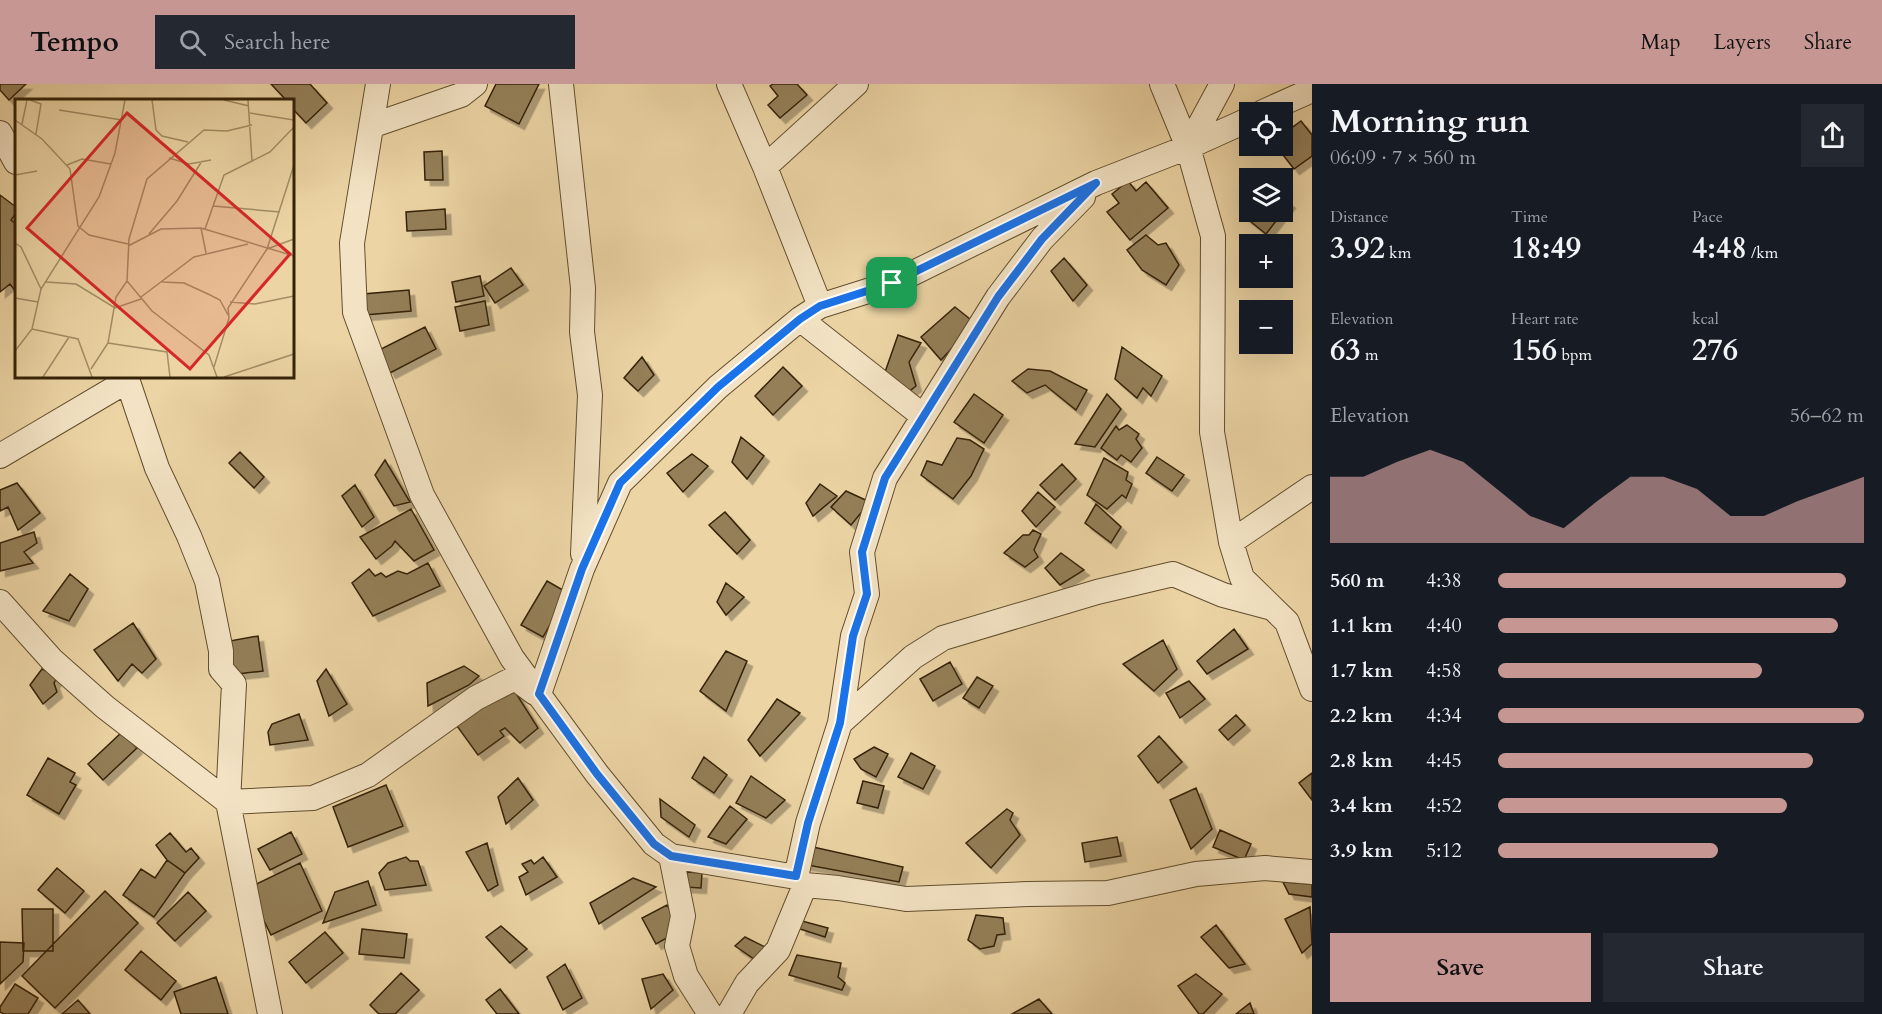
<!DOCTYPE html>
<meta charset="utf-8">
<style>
:root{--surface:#171b24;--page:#242831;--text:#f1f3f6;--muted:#9ea1a6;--accent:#c59692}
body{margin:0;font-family:Cardo,serif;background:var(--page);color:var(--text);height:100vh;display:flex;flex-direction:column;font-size:22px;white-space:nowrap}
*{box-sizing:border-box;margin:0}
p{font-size:20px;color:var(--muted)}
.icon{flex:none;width:33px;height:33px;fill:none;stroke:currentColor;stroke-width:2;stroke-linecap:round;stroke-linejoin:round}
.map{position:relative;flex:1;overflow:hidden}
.details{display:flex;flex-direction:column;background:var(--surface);width:570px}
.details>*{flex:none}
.controls{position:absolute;left:1239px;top:18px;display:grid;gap:12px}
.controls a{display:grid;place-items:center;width:54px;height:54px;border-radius:0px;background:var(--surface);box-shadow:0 6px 24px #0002;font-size:30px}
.pin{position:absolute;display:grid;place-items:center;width:51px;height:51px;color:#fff;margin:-26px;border-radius:12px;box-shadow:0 3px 9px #0006}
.round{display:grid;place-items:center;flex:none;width:63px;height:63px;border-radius:0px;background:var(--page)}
.summary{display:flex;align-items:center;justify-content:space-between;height:102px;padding:0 18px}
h1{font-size:33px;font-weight:800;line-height:45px}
.metrics{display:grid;grid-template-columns:repeat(3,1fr);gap:9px;height:102px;padding:6px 18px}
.metrics div{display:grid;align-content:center}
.metrics b{font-size:30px;font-weight:800}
.metrics small{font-size:16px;font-weight:400}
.metrics p{font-size:16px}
.chart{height:168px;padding:12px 18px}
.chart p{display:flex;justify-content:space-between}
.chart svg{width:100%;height:108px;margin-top:6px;fill:var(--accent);opacity:.7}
.primary-button{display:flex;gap:12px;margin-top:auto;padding:12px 18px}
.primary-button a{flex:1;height:69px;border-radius:0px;background:var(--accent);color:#111;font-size:24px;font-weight:800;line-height:69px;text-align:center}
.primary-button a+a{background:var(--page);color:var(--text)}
ul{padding:0 18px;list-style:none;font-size:20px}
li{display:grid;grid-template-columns:96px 72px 1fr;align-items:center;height:45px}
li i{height:15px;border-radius:8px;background:var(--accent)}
header{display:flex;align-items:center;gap:36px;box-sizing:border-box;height:84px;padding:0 30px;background:var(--accent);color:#111}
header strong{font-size:28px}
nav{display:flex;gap:33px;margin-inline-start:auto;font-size:21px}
.search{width:420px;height:54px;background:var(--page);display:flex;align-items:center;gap:15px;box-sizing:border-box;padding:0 21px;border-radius:0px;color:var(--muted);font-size:22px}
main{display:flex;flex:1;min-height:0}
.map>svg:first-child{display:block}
</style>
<header>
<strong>Tempo</strong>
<div class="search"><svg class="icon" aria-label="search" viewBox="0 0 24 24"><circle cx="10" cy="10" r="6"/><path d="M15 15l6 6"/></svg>Search here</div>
<nav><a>Map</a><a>Layers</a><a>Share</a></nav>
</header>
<main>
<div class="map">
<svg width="1312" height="930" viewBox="0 0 1312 930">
<defs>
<filter id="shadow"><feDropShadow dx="5.5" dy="5.5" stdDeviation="0" flood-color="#0004"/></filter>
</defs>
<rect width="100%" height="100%" fill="#ecd4a4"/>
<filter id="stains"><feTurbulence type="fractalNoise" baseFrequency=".00333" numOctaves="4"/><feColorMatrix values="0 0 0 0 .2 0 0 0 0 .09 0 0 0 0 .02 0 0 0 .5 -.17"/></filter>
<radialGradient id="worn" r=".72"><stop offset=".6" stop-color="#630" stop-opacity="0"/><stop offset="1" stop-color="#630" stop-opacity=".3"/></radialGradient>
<path fill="#947f59" stroke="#342207" stroke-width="1.5" filter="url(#shadow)" d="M 0,0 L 26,0 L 9,16 L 0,6 Z
M 271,0 L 310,0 L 327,19 L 306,39 L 292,24 L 292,16 L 286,16 Z
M 496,0 L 539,0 L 519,40 L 485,22 Z
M 773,0 L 797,0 L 807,11 L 780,34 L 768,21 L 778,12 L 770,2 Z
M 1301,37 L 1312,51 L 1312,72 L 1294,85 L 1276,62 L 1282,62 L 1282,51 Z
M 442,67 L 443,96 L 425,96 L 424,68 Z
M 1128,97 L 1136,107 L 1146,98 L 1168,124 L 1130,156 L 1107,128 L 1119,119 L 1112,110 Z
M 0,111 L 16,123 L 16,129 L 11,136 L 16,140 L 16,208 L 10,200 L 0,208 Z
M 1282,113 L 1290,119 L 1266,150 L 1240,129 L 1250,117 L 1250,128 L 1282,128 Z
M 445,125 L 446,145 L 407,147 L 406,128 Z
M 1146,151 L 1158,161 L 1166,159 L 1179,181 L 1166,201 L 1142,186 L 1127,166 Z
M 1064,174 L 1087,201 L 1073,217 L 1051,187 Z
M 511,184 L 523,201 L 495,219 L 484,202 Z
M 480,192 L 484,212 L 456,218 L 452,198 Z
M 409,206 L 411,227 L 365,231 L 363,210 Z
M 485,217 L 489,241 L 460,247 L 455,223 Z
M 955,223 L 975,239 L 941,276 L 921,253 Z
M 425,243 L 436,265 L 390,289 L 379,266 Z
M 898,251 L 921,259 L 909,278 L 916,302 L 906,310 L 884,291 Z
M 1122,263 L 1162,292 L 1151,312 L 1143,304 L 1137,314 L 1115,295 Z
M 642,273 L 654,291 L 638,307 L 624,294 Z
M 783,283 L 802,302 L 773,331 L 755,312 Z
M 1028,285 L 1050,287 L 1087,306 L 1076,326 L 1045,301 L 1027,309 L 1012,297 Z
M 974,310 L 1003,331 L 984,359 L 954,338 Z
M 1107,310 L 1121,325 L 1095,363 L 1075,360 Z
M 1127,341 L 1139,350 L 1136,355 L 1142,364 L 1131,378 L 1121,371 L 1117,376 L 1101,364 L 1116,342 L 1119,346 Z
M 741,353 L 764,372 L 747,395 L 732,378 Z
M 957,354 L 970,356 L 984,365 L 971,392 L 953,415 L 921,391 L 927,377 L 942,381 Z
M 240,368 L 264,393 L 254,404 L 229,379 Z
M 692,370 L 708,382 L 683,408 L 667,389 Z
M 1157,373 L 1184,391 L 1172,407 L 1146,389 Z
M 1104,374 L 1128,388 L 1126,396 L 1132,400 L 1126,414 L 1122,411 L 1107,425 L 1087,411 Z
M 385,376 L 410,418 L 394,422 L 375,391 Z
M 1062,380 L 1076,395 L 1055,416 L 1040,401 Z
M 17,399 L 40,429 L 18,446 L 8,423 L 0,427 L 0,406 Z
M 820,400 L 837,412 L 813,432 L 806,419 Z
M 355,401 L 374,433 L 362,443 L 342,412 Z
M 846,407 L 870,418 L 851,441 L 831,423 Z
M 1038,408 L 1055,423 L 1036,443 L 1022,427 Z
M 1096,420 L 1121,443 L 1111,459 L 1085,439 Z
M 411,425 L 434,466 L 414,477 L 395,457 L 392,462 L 376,475 L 360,453 Z
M 725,428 L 750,456 L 737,470 L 709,441 Z
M 1033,446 L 1041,450 L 1034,466 L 1038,473 L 1025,483 L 1004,469 L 1023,451 L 1029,451 Z
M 34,448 L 37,459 L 24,468 L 33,479 L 0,487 L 0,459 Z
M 1061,469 L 1084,486 L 1060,501 L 1045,484 Z
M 428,479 L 440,502 L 373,532 L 352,499 L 369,485 L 375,492 L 381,489 L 386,493 L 398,487 L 407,490 Z
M 70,490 L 88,505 L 69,537 L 43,527 Z
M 547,497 L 568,509 L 543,553 L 521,541 Z
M 726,499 L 744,513 L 726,531 L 717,518 Z
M 133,539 L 156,575 L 142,589 L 132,580 L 118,597 L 94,566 Z
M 1234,545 L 1248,565 L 1207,590 L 1197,577 Z
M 258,552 L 263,587 L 229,591 L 224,558 Z
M 1163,556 L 1177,585 L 1154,607 L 1123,580 Z
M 726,567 L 747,577 L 726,627 L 700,607 Z
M 950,578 L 962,600 L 933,617 L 920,595 Z
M 464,582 L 479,592 L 469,601 L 428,622 L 427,599 Z
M 42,585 L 58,592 L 54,599 L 57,608 L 43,620 L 30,601 Z
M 326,585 L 347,620 L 329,632 L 317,597 Z
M 977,593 L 993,602 L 979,624 L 963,614 Z
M 1189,597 L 1205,615 L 1180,634 L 1166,609 Z
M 512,603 L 538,644 L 520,659 L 505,644 L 500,647 L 504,652 L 478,671 L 457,642 L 486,620 Z
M 777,615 L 800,629 L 760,672 L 748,656 Z
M 299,630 L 308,656 L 270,661 L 268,648 L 272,640 Z
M 1236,631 L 1245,641 L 1228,656 L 1219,646 Z
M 122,648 L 137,664 L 103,696 L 88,680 Z
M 1159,652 L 1182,678 L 1158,699 L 1138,672 Z
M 874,663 L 888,670 L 876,693 L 861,685 L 854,675 Z
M 911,669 L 935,682 L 923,705 L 898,693 Z
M 704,673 L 727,691 L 714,709 L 692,694 Z
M 48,674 L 75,689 L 70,698 L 76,701 L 59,730 L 27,711 Z
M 1312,689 L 1312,716 L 1299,699 Z
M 751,692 L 785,716 L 766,734 L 736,719 Z
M 518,694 L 533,716 L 506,740 L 498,713 Z
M 863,697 L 884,702 L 878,724 L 857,719 Z
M 386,701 L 403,742 L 348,763 L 333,723 Z
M 1196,704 L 1212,745 L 1191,765 L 1170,716 Z
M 660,715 L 695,741 L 689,753 L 661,733 Z
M 730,722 L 747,735 L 726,760 L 708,753 Z
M 1007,725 L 1013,729 L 1010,736 L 1020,751 L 991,784 L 966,759 Z
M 1220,746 L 1251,760 L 1244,776 L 1213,763 Z
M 291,748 L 302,770 L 270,786 L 258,765 Z
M 170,749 L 186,768 L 191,764 L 199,774 L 185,789 L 167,776 L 156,761 Z
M 1117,753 L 1121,772 L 1085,778 L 1082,759 Z
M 487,759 L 498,801 L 488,807 L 466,768 Z
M 813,763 L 903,783 L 899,798 L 802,780 Z
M 406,773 L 410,777 L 418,777 L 426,801 L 385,806 L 379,789 L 388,779 Z
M 543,773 L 557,793 L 526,811 L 519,793 L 528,788 L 522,780 L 531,776 L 534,780 Z
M 167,776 L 185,789 L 154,833 L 123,811 L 141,785 L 155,794 Z
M 300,779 L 322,827 L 271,851 L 248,804 Z
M 57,784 L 84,807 L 65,829 L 38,806 Z
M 687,788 L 702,789 L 701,804 L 685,803 Z
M 633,794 L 656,803 L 599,840 L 590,819 Z
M 368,797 L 376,821 L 323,839 L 335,808 Z
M 1283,798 L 1312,800 L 1312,813 L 1289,810 Z
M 105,807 L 138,839 L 55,924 L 22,892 Z
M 188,808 L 206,827 L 175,857 L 157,839 Z
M 667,821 L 681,846 L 656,860 L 642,834 Z
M 1310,823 L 1312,860 L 1302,869 L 1285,835 Z
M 22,825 L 53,825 L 53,867 L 23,867 Z
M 976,831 L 1003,834 L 1005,850 L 997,851 L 994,862 L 980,865 L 968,856 Z
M 802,837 L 828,844 L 825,853 L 800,845 Z
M 1216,841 L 1245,880 L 1229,884 L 1201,853 Z
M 501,842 L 527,865 L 510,879 L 486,853 Z
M 362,845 L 407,850 L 404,874 L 359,870 Z
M 325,848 L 343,869 L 306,899 L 289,878 Z
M 745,853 L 769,865 L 757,877 L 735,862 Z
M 0,858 L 24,859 L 23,878 L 0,900 Z
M 141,867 L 176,897 L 161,916 L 125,886 Z
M 797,871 L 841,879 L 838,893 L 845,899 L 842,906 L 789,891 Z
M 565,880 L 582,914 L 563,926 L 547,893 Z
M 401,889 L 419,906 L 395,930 L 379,930 L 370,921 Z
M 663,890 L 673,906 L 651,925 L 642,895 Z
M 1196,890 L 1222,910 L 1203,930 L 1199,930 L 1178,902 Z
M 216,893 L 228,930 L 181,930 L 174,908 Z
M 15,900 L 38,914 L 28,930 L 4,930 L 0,928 L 0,923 Z
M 500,905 L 519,930 L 497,930 L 486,916 Z
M 1039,915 L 1052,930 L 1012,930 Z
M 78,916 L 90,930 L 62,930 Z
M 1250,919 L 1254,930 L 1236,930 Z"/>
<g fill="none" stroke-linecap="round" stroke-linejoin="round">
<g stroke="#624e2e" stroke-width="26">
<path id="street" d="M 378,0 L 352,159 L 355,228 L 422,411 L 512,574 L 597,690 L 654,760 L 671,772 L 683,832 L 677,862 L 686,892 L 710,930
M 561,0 L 583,204 L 582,248 L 590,311 L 583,470
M 729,0 L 765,83 L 820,222
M 1162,0 L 1188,63 L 1213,152 L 1212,348 L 1231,458 L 1242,494 L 1287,538 L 1312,605
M 1263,28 L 1312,6
M 371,42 L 461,11 L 475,0
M 0,49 L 16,78
M 1188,63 L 1222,0
M 765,83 L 856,0
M 800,235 L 923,332
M 126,292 L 157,384 L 189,452 L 207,497 L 221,567 L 221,585 L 234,600 L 228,718 L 270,930
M 0,372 L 127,297
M 1231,458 L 1312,403
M 0,518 L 52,576 L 105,623 L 228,718 L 313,714 L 368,691 L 476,614 L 515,594 L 535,609
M 539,610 L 582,485 L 620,399 L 718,303 L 800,235 L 820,222 L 893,199 L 1096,99 L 1188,63 L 1250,35
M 840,639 L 913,573 L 943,554 L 1097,508 L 1173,490 L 1223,511 L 1272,524
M 671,772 L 796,793 L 805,801 L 838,804 L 906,815 L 1028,810 L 1108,809 L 1196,790 L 1265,784 L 1312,788
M 796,793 L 808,739 L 840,639 L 853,552 L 867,510 L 862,468 L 885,394 L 998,213 L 1042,155 L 1083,113
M 729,930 L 747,899 L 778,866 L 805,801"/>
</g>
<use href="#street" stroke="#f3e3c4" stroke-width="24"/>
</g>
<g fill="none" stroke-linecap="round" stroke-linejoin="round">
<g stroke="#fff" stroke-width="12">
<path id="route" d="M 1096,99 L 1042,155 L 998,213 L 885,394 L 862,468 L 867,510 L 853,552 L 840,639 L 808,739 L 796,792 L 671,772 L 654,760 L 597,690 L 539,610 L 582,485 L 620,399 L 718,303 L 800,235 L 820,222 L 892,199 Z"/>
</g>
<use href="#route" stroke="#1a73e8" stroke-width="8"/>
</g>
<g transform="translate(15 15)">
<rect width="279" height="279" fill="#ecd4a4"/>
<path fill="none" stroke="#a28d65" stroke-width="1.5" d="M 15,1 L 26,5 L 21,35M 137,1 L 141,31 L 147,37 L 173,43M 209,1 L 234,7M 44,11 L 107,21M 235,14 L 279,21M 0,21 L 27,40 L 55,70 L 63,127 L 74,136 L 113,145M 7,25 L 12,1M 154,59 L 174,65 L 196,61M 237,62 L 255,53 L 279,28M 52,66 L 67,60 L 96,65M 0,76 L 22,72M 198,107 L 265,113M 186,129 L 191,154M 190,130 L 209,76 L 237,62 L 233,1M 134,135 L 162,102 L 187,62M 0,144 L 6,148 L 26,190M 113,147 L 146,130 L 186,129 L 279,157M 252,150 L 279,140M 112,182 L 137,212 L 194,256 L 202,278M 31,183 L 61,185 L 100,209 L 126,200M 147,183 L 169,184 L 193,195 L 205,201 L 213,216M 126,198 L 179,158 L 233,145M 0,199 L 23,203M 215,203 L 240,205 L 279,197M 17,230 L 63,240 L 77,278M 93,244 L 152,253 L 155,278M 0,252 L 17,230 L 26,190 L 84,98 L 100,54 L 110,1M 199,268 L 214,219 L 213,209 L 252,150 L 279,66M 76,270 L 93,244 L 101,198 L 112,182 L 114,140 L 132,80 L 189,31 L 212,32 L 237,26M 28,278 L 54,238M 209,278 L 279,255"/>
<path fill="#d62828" fill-opacity="0.15" stroke="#d62828" stroke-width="3" d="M 112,14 L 275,155 L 175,270 L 12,129 Z"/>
<rect width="279" height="279" fill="none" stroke="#342207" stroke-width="3"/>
</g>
<rect width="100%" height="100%" filter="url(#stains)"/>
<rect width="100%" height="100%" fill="url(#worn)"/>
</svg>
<div class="controls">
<a><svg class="icon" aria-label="locate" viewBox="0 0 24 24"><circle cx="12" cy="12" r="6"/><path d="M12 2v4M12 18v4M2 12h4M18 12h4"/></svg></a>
<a><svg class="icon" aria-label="layers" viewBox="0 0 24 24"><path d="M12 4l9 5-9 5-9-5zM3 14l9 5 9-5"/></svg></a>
<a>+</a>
<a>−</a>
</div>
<div class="pin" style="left:892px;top:199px;background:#1e9e55"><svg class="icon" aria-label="arrive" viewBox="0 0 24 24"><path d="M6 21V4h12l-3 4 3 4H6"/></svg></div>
</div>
<section class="details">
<div class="summary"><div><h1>Morning run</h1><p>06:09 · 7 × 560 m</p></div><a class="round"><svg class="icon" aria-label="share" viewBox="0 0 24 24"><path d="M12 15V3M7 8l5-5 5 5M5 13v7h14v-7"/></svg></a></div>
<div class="metrics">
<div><p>Distance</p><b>3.92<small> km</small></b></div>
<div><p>Time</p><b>18:49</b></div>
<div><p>Pace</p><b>4:48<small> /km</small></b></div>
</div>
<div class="metrics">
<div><p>Elevation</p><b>63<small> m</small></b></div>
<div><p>Heart rate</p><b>156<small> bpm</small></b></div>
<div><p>kcal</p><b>276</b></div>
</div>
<div class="chart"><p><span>Elevation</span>56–62 m</p>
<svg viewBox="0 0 160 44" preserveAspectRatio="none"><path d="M0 44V17L10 17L20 11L30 6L40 11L50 22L60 33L70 38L80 27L90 17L100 17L110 22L120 33L130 33L140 27L150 22L160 17V44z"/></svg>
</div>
<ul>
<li><b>560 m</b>4:38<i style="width:95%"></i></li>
<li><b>1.1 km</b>4:40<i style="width:93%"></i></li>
<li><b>1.7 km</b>4:58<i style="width:72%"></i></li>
<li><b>2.2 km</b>4:34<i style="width:100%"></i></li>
<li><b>2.8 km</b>4:45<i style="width:86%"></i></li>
<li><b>3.4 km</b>4:52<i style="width:79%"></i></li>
<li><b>3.9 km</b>5:12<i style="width:60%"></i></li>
</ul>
<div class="primary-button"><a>Save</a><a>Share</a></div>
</section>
</main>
